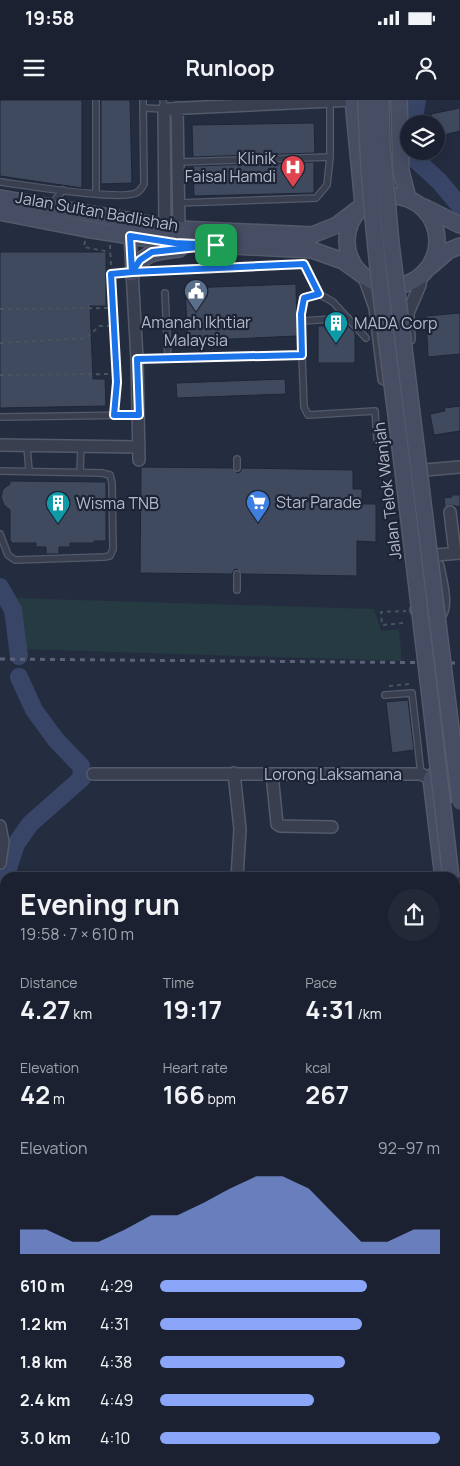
<!DOCTYPE html>
<meta charset="utf-8">
<style>
:root{--surface:#1b2130;--page:#242938;--text:#f1f3f6;--muted:#a0a3ab;--line:#393e4c;--accent:#8ba6f9}
body{margin:0;font-family:Manrope,sans-serif;background:var(--page);color:var(--text);height:100vh;display:flex;flex-direction:column;font-size:19px;white-space:nowrap}
*{box-sizing:border-box;margin:0}
p{font-size:16px;color:var(--muted)}
.icon{flex:none;width:28px;height:28px;fill:none;stroke:currentColor;stroke-width:2;stroke-linecap:round;stroke-linejoin:round}
.map{position:relative;flex:1;overflow:hidden}
.details{position:absolute;left:0px;top:772px;width:460px;height:594px;display:flex;flex-direction:column;background:var(--surface);border-radius:15px 15px 0 0;box-shadow:0 5px 20px #0002,0 0 0 1px var(--line)}
.details>*{flex:none}
.buttons{position:absolute;left:400px;top:15px;display:grid;gap:10px}
.buttons a{display:grid;place-items:center;width:45px;height:45px;border-radius:50%;background:var(--surface);box-shadow:0 5px 20px #0002,0 0 0 1px var(--line);font-size:25px}
.pin{position:absolute;display:grid;place-items:center;width:42px;height:42px;color:#fff;margin:-21px;border-radius:10px;box-shadow:0 2px 8px #0006}
.round{display:grid;place-items:center;flex:none;width:52px;height:52px;border-radius:26px;background:var(--page)}
.headline{display:flex;align-items:center;justify-content:space-between;height:85px;padding:0 20px}
h1{font-size:28px;font-weight:700;line-height:38px}
.figures{display:grid;grid-template-columns:repeat(3,1fr);gap:8px;height:85px;padding:5px 20px}
.figures div{display:grid;align-content:center}
.figures b{font-size:25px;font-weight:700}
.figures small{font-size:14px;font-weight:400}
.figures p{font-size:14px}
.chart{height:140px;padding:10px 20px}
.chart p{display:flex;justify-content:space-between}
.chart svg{width:100%;height:90px;margin-top:5px;fill:var(--accent);opacity:.7}
ul{padding:0 20px;list-style:none;font-size:16px}
li{display:grid;grid-template-columns:80px 60px 1fr;align-items:center;height:38px}
li i{height:12px;border-radius:6px;background:var(--accent)}
.status{display:flex;justify-content:space-between;align-items:center;height:35px;padding:0 25px;background:var(--surface);direction:ltr}
.status svg{height:14px;fill:currentColor}
header{display:flex;justify-content:space-between;align-items:center;height:65px;padding:0 20px;background:var(--surface);font-size:22px;font-weight:700}
.map>svg:first-child{display:block}
</style>
<div class="status"><b>19:58</b><svg viewBox="0 0 49 12"><path d="M0 12V9h3v3zM5 12V6h3v6zM10 12V3h3v9zM15 12V0h3v12zM26 1h20v11H26zM47 4h2v5h-2z"/></svg></div>
<header><svg class="icon" aria-label="menu" viewBox="0 0 24 24"><path d="M4 6h16M4 12h16M4 18h16"/></svg>Runloop<svg class="icon" aria-label="person" viewBox="0 0 24 24"><circle cx="12" cy="8" r="4"/><path d="M4 21q1-7 8-7t8 7"/></svg></header>
<div class="map">
<svg width="460" height="1366" viewBox="0 0 460 1366">
<rect width="100%" height="100%" fill="#242c40"/>
<path fill="#263a41" d="M 14,498 L 374,509 L 381,531 L 399,529 L 402,561 L 20,549 Z"/>
<g fill="none" stroke-linecap="round" stroke-linejoin="round">
<path stroke="#384567" stroke-width="18" d="M 413,24 L 417,0
M 413,51 L 415,59 L 439,81 L 460,106
M 0,487 L 13,510 L 19,556
M 5,778 L 16,744 L 30,724 L 82,678 L 81,666 L 56,640 L 34,610 L 19,577
M 0,805 L 1,804"/>
</g>
<path fill="#404a5f" stroke="#1f2637" d="M 0,0 L 82,0 L 82,88 L 0,76 Z
M 101,0 L 130,0 L 132,83 L 101,84 Z
M 460,8 L 460,31 L 436,37 L 436,24 L 433,24 L 431,14 Z
M 314,23 L 315,53 L 193,57 L 192,25 Z
M 314,62 L 314,93 L 194,96 L 193,66 Z
M 0,152 L 106,152 L 106,206 L 90,206 L 93,279 L 105,279 L 106,306 L 0,308 Z
M 296,184 L 297,236 L 188,241 L 185,188 Z
M 460,213 L 460,254 L 428,257 L 426,216 Z
M 318,226 L 348,226 L 355,233 L 355,263 L 318,263 Z
M 285,279 L 286,294 L 177,298 L 176,283 Z
M 460,306 L 460,331 L 434,335 L 430,314 L 445,311 L 444,308 Z
M 141,367 L 232,368 L 237,373 L 240,372 L 242,368 L 353,370 L 353,389 L 362,389 L 362,404 L 376,404 L 376,442 L 357,441 L 357,476 L 242,474 L 237,469 L 234,470 L 232,474 L 140,473 Z
M 10,381 L 106,382 L 106,441 L 94,441 L 94,443 L 70,443 L 70,447 L 59,447 L 59,454 L 46,454 L 46,447 L 36,447 L 36,443 L 12,443 L 10,440 L 10,410 L 4,405 L 1,397 L 3,389 L 10,384 Z
M 452,395 L 460,395 L 460,407 L 450,405 L 445,407 L 444,398 L 452,397 Z
M 408,600 L 414,650 L 392,653 L 386,602 Z"/>
<g fill="none" stroke-linecap="round" stroke-linejoin="round">
<g stroke="#535a6a" stroke-width="8">
<path id="lane" d="M 96,0 L 96,94
M 144,8 L 164,9 L 163,0
M 178,62 L 330,57
M 0,82 C 24,85 119,101 136,93 C 140,91 142,88 144,84 L 143,0
M 178,103 L 316,98 L 327,85 L 330,57 L 330,0
M 51,105 L 63,90
M 165,193 L 168,259
M 302,221 L 348,218
M 302,255 L 301,215 L 304,198 L 319,194 L 333,202 L 366,238
M 137,259 L 302,255 L 304,307 L 308,315 L 375,311 L 377,340
M 0,317 L 138,315
M 27,346 L 29,371
M 237,359 L 237,368
M 0,371 L 102,373 L 110,375 L 112,383 L 113,449 L 110,456 L 104,457 L 15,460 L 8,455 L 0,434
M 80,372 L 81,346
M 237,474 L 237,490
M 385,595 L 412,593 L 421,674"/>
</g>
<g stroke="#535a6a" stroke-width="14">
<path id="street" d="M 177,8 L 179,129
M 165,127 L 164,9 L 353,0
M 130,136 L 137,259 L 139,360
M 364,177 L 375,208 L 384,279
M 409,239 L 408,213 L 420,185 L 421,176
M 0,345 L 139,347
M 425,370 L 460,367
M 450,412 L 455,453
M 436,455 L 460,453
M 416,510 C 420,515 425,520 433,519 C 452,515 440,479 438,466
M 234,673 L 240,729 L 237,778
M 93,674 L 421,674 L 431,679
M 272,674 L 277,724 L 280,726 L 332,727
M 0,726 L 3,742 L 0,763
M 0,825 L 5,812
M 0,915 L 5,915
M 455,1043 L 460,1043
M 0,1046 L 5,1046
M 0,1147 L 5,1147
M 455,1151 L 460,1151
M 0,1238 L 5,1238
M 455,1243 L 460,1243
M 0,1339 L 5,1339
M 455,1347 L 460,1348
M 240,1366 L 241,1361"/>
</g>
<g stroke="#535a6a" stroke-width="18">
<path id="secondary" d="M 353,0 L 363,105
M 399,0 L 401,71 L 408,98
M347 141a45 45 0 1 1 90 0a45 45 0 1 1-90 0Z
M 0,98 L 179,129 L 312,135 L 337,125 L 358,109
M 424,107 L 460,125
M 0,112 L 86,129 L 175,143 L 312,150 L 343,161 L 361,174
M 431,166 L 448,151 L 460,146
M 132,173 C 145,151 155,152 179,149
M 443,778 L 431,679 C 438,669 448,666 460,672
M 0,794 L 5,793
M 455,812 L 460,852
M 455,888 L 460,928"/>
</g>
<path stroke="#45575d" stroke-width="2" stroke-dasharray="4 4" stroke-linecap="butt" d="M 85,141 L 84,147 L 110,152
M 110,145 L 117,282 L 114,307
M 148,172 L 304,164 L 316,188
M 111,174 L 121,173
M 0,209 L 113,208
M 0,243 L 87,238 L 99,226 L 114,226
M 0,275 L 117,274
M 403,523 L 382,525 L 381,512 L 406,511
M 389,586 L 410,584"/>
<use href="#lane" stroke="#393f4f" stroke-width="5.5"/>
<use href="#street" stroke="#393f4f" stroke-width="11"/>
<use href="#secondary" stroke="#474d63" stroke-width="15"/>
<path stroke="#5b6277" stroke-width="3" stroke-dasharray="5 5" stroke-linecap="butt" d="M 0,559 L 460,563"/>
<g stroke="#535a6a" stroke-width="18" stroke-linecap="butt">
<path id="secondary-bridge" d="M 366,0 C 369,124 388,248 403,371 C 420,507 435,642 451,778
M 381,0 L 382,45 L 391,143 L 460,702"/>
</g>
<use href="#secondary-bridge" stroke="#474d63" stroke-width="15"/>
</g>
<g fill="none" stroke-linecap="round" stroke-linejoin="round">
<g stroke="#fff" stroke-width="10">
<path id="route" d="M 216,145 L 152,152 L 140,160 L 132,172 L 111,174 L 117,282 L 114,315 L 139,315 L 137,259 L 302,255 L 301,214 L 304,198 L 319,194 L 304,164 L 132,172 L 130,136 L 175,143 L 216,145"/>
</g>
<use href="#route" stroke="#1a73e8" stroke-width="6"/>
</g>
<defs>
<g id="hospital-pin" transform="scale(1.25)"><path d="M0 17L-7.5 6A9.5 9.5 0 1 1 7.5 6Z" fill="#e0444e" stroke="#1d2435"/><path d="M-5-5h3v3.5h4V-5h3V5h-3V1.5h-4V5h-3Z" fill="#fff"/></g>
<g id="civic-pin" transform="scale(1.25)"><path d="M0 17L-7.5 6A9.5 9.5 0 1 1 7.5 6Z" fill="#5c6f8a" stroke="#1d2435"/><path d="M-.6-6.5H3V-4.5H.6V-3L4-1V1h2V6H-6V1h2V-1L-.6-3ZM-1.2 2.5V6h2.4V2.5Z" fill="#fff"/></g>
<g id="building-pin" transform="scale(1.25)"><path d="M0 17L-7.5 6A9.5 9.5 0 1 1 7.5 6Z" fill="#0f9aa8" stroke="#1d2435"/><path d="M-4-6H4V6H1V3H-1V6H-4ZM-2.5-4.3h1.7v1.8h-1.7ZM.8-4.3h1.7v1.8H.8ZM-2.5-1h1.7V.8h-1.7ZM.8-1h1.7V.8H.8Z" fill="#fff"/></g>
<g id="supermarket-pin" transform="scale(1.25)"><path d="M0 17L-7.5 6A9.5 9.5 0 1 1 7.5 6Z" fill="#3f7fe0" stroke="#1d2435"/><path d="M-6-5.5h2.5l.6 2H6L4.5 2H-2.5L-4.4-4H-6ZM-1.5 3.2a1.3 1.3 0 1 0 .1 0ZM3 3.2a1.3 1.3 0 1 0 .1 0Z" fill="#fff"/></g>
</defs>
<g fill-rule="evenodd">
<use href="#hospital-pin" x="293" y="67"/>
<use href="#civic-pin" x="196" y="191"/>
<use href="#building-pin" x="336" y="223"/>
<use href="#supermarket-pin" x="258" y="402"/>
<use href="#building-pin" x="58" y="403"/>
</g>
<g text-anchor="middle" dominant-baseline="central" stroke-width="4.5" stroke-linejoin="round" paint-order="stroke">
<g font-size="16" fill="#b5baca" stroke="#1d2435" text-anchor="start">
<text x="276" y="58" text-anchor="end">Klinik<tspan x="276" dy="18">Faisal Hamdi</tspan></text>
<text x="196" y="222" text-anchor="middle">Amanah Ikhtiar<tspan x="196" dy="18">Malaysia</tspan></text>
<text x="354" y="223">MADA Corp</text>
<text x="276" y="402">Star Parade</text>
<text x="76" y="403">Wisma TNB</text>
</g>
<g font-size="16" fill="#b5baca" stroke="#1d2435">
<text transform="translate(97 111) rotate(10)">Jalan Sultan Badlishah</text>
<text transform="translate(387 391) rotate(-97)">Jalan Telok Wanjah</text>
<text x="333" y="674">Lorong Laksamana</text>
</g>
</g>
</svg>
<div class="buttons">
<a><svg class="icon" aria-label="layers" viewBox="0 0 24 24"><path d="M12 4l9 5-9 5-9-5zM3 14l9 5 9-5"/></svg></a>
</div>
<div class="pin" style="left:216px;top:145px;background:#1e9e55"><svg class="icon" aria-label="arrive" viewBox="0 0 24 24"><path d="M6 21V4h12l-3 4 3 4H6"/></svg></div>
<section class="details">
<div class="headline"><div><h1>Evening run</h1><p>19:58 · 7 × 610 m</p></div><a class="round"><svg class="icon" aria-label="share" viewBox="0 0 24 24"><path d="M12 15V3M7 8l5-5 5 5M5 13v7h14v-7"/></svg></a></div>
<div class="figures">
<div><p>Distance</p><b>4.27<small> km</small></b></div>
<div><p>Time</p><b>19:17</b></div>
<div><p>Pace</p><b>4:31<small> /km</small></b></div>
</div>
<div class="figures">
<div><p>Elevation</p><b>42<small> m</small></b></div>
<div><p>Heart rate</p><b>166<small> bpm</small></b></div>
<div><p>kcal</p><b>267</b></div>
</div>
<div class="chart"><p><span>Elevation</span>92–97 m</p>
<svg viewBox="0 0 160 44" preserveAspectRatio="none"><path d="M0 44V32L10 32L20 38L30 38L40 32L50 25L60 25L70 19L80 12L90 6L100 6L110 12L120 25L130 38L140 38L150 32L160 32V44z"/></svg>
</div>
<ul>
<li><b>610 m</b>4:29<i style="width:74%"></i></li>
<li><b>1.2 km</b>4:31<i style="width:72%"></i></li>
<li><b>1.8 km</b>4:38<i style="width:66%"></i></li>
<li><b>2.4 km</b>4:49<i style="width:55%"></i></li>
<li><b>3.0 km</b>4:10<i style="width:100%"></i></li>
</ul>
</section>
</div>
